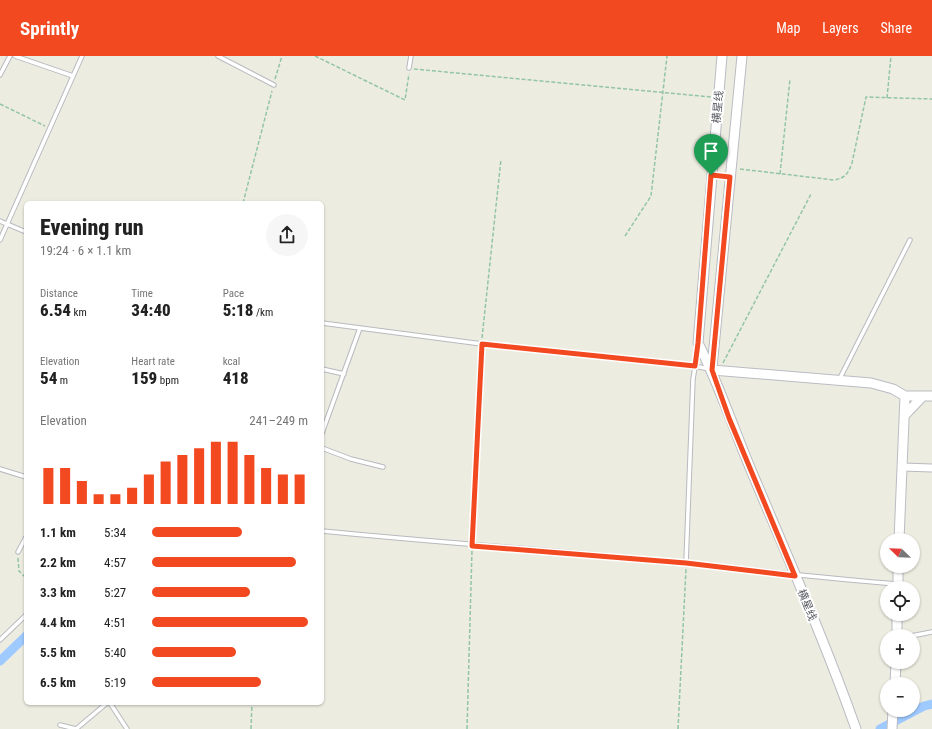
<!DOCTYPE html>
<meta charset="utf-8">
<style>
:root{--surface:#fff;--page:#f6f6f6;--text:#222;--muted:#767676;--accent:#f24921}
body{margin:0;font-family:"Roboto Condensed","Noto Sans SC",sans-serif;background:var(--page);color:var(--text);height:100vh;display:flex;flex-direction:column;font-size:15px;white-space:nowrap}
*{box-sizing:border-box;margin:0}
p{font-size:13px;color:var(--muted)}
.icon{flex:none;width:22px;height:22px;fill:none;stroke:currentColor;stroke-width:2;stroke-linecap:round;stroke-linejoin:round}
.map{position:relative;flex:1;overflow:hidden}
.details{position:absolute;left:24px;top:145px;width:300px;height:504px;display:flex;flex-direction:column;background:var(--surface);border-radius:6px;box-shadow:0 1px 3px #0004}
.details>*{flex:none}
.needle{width:26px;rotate:293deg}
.tools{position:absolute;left:880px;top:477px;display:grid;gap:8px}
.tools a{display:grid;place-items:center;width:40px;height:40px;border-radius:50%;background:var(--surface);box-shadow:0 1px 3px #0004;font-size:20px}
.pin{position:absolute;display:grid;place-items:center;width:34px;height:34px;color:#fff;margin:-41px -17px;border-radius:50% 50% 50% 0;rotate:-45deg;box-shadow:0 0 4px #0007}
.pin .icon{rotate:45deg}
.round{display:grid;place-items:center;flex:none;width:42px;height:42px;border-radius:21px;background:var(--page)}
.headline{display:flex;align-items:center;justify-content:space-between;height:68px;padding:0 16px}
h1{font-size:22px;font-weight:800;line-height:30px}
.metrics{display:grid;grid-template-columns:repeat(3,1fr);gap:6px;height:68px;padding:4px 16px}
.metrics div{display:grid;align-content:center}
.metrics b{font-size:17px;font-weight:800}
.metrics small{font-size:11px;font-weight:400}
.metrics p{font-size:11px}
.chart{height:112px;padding:8px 16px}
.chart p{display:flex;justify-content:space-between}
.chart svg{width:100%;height:72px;margin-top:4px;stroke:var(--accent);stroke-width:6}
ul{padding:0 16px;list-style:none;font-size:13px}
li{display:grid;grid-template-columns:64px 48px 1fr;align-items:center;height:30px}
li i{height:10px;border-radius:5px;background:var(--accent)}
header{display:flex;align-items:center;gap:24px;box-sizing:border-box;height:56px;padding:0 20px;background:var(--accent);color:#fff}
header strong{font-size:19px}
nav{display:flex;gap:22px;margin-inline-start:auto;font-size:14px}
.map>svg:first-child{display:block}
</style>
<header>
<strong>Sprintly</strong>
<nav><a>Map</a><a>Layers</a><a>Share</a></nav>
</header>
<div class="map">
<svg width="932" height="673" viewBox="0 0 932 673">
<rect width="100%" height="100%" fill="#edece0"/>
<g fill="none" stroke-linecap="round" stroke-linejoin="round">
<path stroke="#9ecaff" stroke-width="9" d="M 0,605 L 26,580
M 880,673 L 924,650 L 932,648"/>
<g stroke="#b8bac0" stroke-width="5.5">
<path id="lane" d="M 15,0 L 73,20
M 218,0 L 274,29
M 409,12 L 411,0
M 0,19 L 10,0
M 712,119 L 730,121
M 0,165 L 26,176
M 0,184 L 82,0
M 322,267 L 482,288 L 695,310 L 709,313
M 322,313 L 344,318
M 839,324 L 910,184
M 322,377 L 360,272
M 322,392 L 351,403 L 383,411
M 0,413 L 26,421
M 322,475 C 443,487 565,495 686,507 C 756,514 826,523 897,528
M 18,496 L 26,481
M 686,507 L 693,323 L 698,292
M 911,580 L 932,576
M 0,584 L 26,559
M 110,647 L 127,673
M 60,669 L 76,673 L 107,647"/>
</g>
<g stroke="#b8bac0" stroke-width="9">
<path id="street" d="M 902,411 L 932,412"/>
</g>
<g stroke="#b9bcc3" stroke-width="11">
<path id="secondary" d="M 722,0 L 698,287 C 720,330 735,377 754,421 C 789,504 826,588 856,673
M 712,312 L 742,0
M 712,314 L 871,327 L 893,333 L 905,340 L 932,340
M 904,360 L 923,340
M 899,484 L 905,340
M 898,532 L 898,510
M 897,580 L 897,558
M 895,628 L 896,606
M 892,673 L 893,654"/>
</g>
<path stroke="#92c5a6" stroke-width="1.5" stroke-dasharray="4 2" stroke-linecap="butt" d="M 315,0 L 405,44 L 409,18
M 414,13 L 711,41
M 275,23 L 282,0
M 887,42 L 891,0
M 0,48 L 45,70
M 740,113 L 834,124 C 845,122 848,118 852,107 L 866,41 L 932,43
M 780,118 L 790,23
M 243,147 L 272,35
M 625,180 L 651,140 L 667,0
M 482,282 L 501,103
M 723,307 L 811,138
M 473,482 L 482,294
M 18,502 L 19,515 L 26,522
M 251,673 L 252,647
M 467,673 L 472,494
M 678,673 L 686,513"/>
<use href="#lane" stroke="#fff" stroke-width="3.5"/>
<use href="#street" stroke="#fff" stroke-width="7"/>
<use href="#secondary" stroke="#fff" stroke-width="9"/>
</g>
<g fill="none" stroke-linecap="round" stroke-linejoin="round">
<g stroke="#fff" stroke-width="8">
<path id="route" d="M 711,119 L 730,121 L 712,314 L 729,362 L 795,520 L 686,507 L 472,490 L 482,288 L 695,310 L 698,287 Z"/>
</g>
<use href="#route" stroke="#f24921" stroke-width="5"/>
</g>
<g text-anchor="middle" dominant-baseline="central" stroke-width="4" stroke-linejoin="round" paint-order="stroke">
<g font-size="11" fill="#595c62" stroke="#fff">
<text transform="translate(718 51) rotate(-85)">横星线</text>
<text transform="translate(807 549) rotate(68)">横星线</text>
</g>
</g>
</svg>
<div class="tools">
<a><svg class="needle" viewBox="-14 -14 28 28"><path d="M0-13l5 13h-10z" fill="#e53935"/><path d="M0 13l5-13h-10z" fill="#767676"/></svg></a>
<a><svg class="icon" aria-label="locate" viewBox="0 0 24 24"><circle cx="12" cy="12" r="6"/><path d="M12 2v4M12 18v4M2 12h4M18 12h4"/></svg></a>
<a>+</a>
<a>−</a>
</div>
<div class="pin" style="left:711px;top:119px;background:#1e9e55"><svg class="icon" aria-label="arrive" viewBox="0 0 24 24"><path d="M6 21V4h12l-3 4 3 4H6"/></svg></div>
<section class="details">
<div class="headline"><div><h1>Evening run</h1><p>19:24 · 6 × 1.1 km</p></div><a class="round"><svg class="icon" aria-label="share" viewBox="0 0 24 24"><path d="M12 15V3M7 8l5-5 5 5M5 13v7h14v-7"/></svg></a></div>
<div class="metrics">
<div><p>Distance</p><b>6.54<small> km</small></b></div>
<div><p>Time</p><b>34:40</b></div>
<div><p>Pace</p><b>5:18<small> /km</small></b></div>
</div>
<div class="metrics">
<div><p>Elevation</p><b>54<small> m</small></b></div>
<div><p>Heart rate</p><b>159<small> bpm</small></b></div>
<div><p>kcal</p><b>418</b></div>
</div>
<div class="chart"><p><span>Elevation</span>241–249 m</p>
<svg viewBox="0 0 160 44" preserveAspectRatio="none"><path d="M5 44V22M15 44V22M25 44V30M35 44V38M45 44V38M55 44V34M65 44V26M75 44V18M85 44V14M95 44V10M105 44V6M115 44V6M125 44V14M135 44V22M145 44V26M155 44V26"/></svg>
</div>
<ul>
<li><b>1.1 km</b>5:34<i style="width:58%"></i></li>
<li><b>2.2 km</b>4:57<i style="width:92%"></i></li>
<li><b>3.3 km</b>5:27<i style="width:63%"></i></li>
<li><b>4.4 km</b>4:51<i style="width:100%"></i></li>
<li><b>5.5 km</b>5:40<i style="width:54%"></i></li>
<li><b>6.5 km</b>5:19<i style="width:70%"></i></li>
</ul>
</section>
</div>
